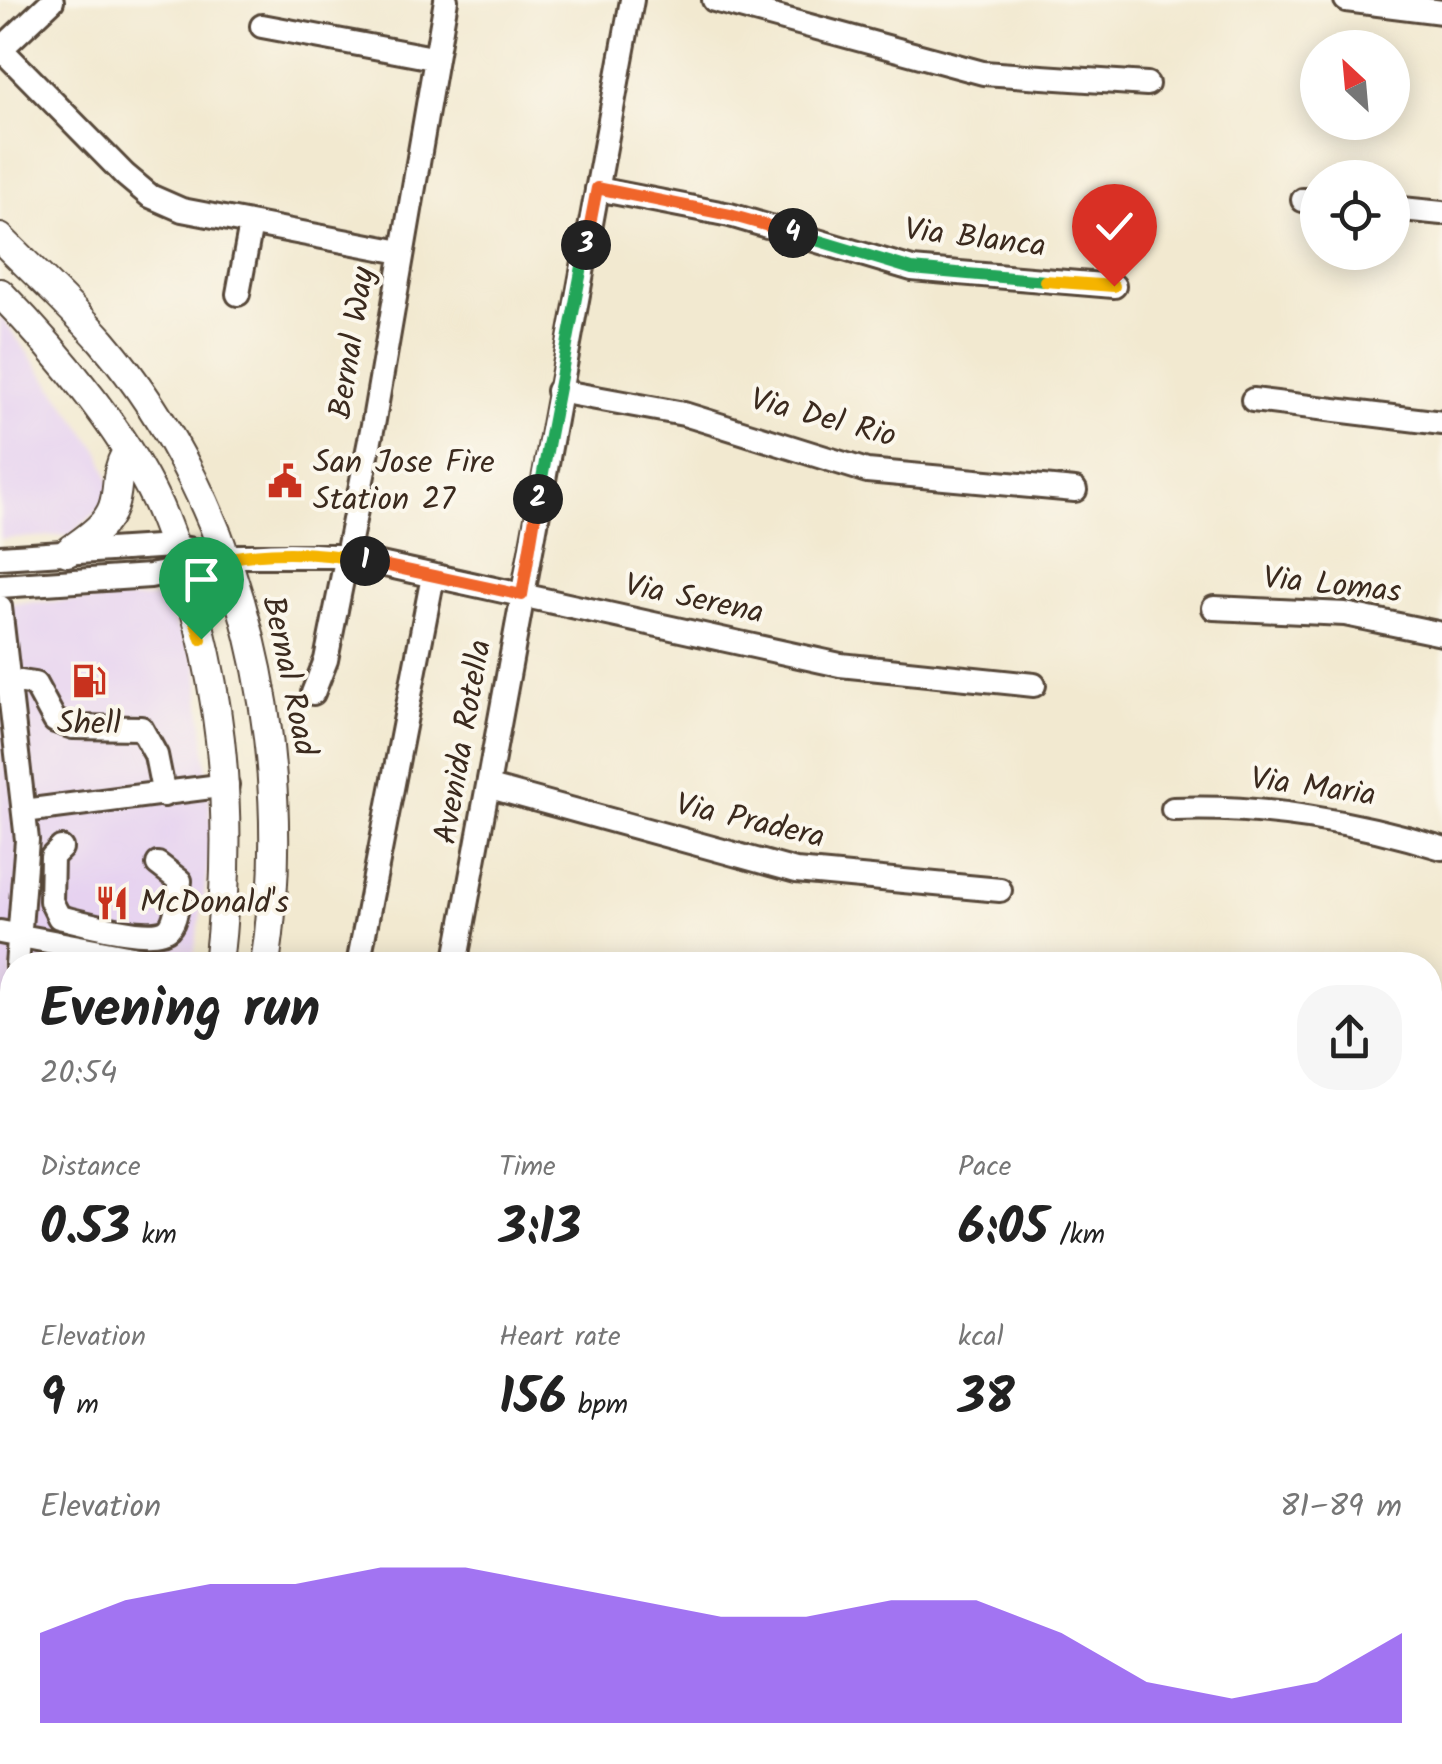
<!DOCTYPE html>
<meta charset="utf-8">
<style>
:root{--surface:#fff;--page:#f6f6f6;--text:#222;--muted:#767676;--accent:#7c3aed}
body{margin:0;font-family:Kalam,sans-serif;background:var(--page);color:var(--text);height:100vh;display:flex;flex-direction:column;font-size:38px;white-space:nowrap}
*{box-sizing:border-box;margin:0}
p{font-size:32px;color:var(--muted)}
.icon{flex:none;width:55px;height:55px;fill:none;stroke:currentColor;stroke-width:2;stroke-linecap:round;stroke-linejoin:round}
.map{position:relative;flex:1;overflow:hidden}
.panel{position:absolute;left:0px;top:952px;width:1442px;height:812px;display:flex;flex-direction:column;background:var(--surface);border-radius:40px 40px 0 0;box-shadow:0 5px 25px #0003}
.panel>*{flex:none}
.needle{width:65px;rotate:334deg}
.fabs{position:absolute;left:1300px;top:30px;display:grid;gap:20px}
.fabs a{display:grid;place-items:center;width:110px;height:110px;border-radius:50%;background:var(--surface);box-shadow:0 5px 25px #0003;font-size:50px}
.pin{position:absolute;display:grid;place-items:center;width:85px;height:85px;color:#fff;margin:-102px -42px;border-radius:50% 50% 50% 0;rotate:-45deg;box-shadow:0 0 10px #0007}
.pin .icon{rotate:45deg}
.km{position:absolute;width:50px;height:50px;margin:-25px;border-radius:50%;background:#222;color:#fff;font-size:28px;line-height:50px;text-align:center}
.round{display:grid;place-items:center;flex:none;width:105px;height:105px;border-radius:40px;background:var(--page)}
.summary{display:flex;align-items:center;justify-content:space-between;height:170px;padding:0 40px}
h1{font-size:55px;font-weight:800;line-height:75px}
.metrics{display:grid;grid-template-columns:repeat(3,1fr);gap:15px;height:170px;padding:10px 40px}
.metrics div{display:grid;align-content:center}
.metrics b{font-size:50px;font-weight:800}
.metrics small{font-size:28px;font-weight:400}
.metrics p{font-size:28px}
.chart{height:280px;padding:20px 40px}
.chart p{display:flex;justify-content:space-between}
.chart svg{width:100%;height:180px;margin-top:10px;fill:var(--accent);opacity:.7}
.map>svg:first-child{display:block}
</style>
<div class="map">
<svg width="1442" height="1764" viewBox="0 0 1442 1764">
<rect width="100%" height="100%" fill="#fbf7ec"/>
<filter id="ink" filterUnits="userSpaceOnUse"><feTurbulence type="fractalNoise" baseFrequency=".01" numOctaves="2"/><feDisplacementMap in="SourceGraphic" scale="20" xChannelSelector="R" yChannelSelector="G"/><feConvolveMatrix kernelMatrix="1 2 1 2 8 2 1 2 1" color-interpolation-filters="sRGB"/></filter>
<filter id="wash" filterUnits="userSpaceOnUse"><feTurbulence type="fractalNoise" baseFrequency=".0048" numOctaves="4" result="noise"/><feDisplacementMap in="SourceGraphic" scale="40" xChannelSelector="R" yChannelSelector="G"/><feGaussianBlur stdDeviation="2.25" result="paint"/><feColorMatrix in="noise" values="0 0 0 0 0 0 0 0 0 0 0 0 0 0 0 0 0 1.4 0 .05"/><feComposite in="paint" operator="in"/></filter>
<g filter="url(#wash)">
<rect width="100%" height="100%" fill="#f2e9d0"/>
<path fill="#e6d2f0" d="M 0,315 L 100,452 L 114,496 L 71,535 L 0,539 Z
M 160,598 L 197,662 L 213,840 L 192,965 L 12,965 L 12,1434 L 0,1433 L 0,603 Z
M 1430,1379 L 1442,1382 L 1442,1764 L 1223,1764 L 1213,1753 L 1430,1752 Z
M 0,1478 L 12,1479 L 12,1752 L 56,1753 L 54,1764 L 0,1764 Z"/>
<path fill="#b2c063" stroke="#767540" stroke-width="2.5" d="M 658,1752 L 1213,1752 L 1223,1764 L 656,1764 Z"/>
</g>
<g filter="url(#ink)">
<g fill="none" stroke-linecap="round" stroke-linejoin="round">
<g stroke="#564739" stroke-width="28">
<path id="minor" d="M 714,0 L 983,73 L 1147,84
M 1346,0 L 1442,12
M 262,26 L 433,58
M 0,48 L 125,175 L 150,196 L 182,210 L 401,252
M 1,49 L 52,1
M 597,189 L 730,215 L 912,269 L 1114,286
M 1303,200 L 1318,201
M 1392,208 L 1442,213
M 238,294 L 251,224
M 558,391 L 684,414 L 867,471 L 1075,490
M 1253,400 L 1442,423
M 0,557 L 172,546 L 223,556 L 344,556 L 840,665 L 1034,685
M 0,586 L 150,576 L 195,567
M 0,607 L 27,840 L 17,965
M 1214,608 L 1345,614 L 1442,634
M 9,680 L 35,684 L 55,721 L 73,727 L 141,728 L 156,755 L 164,795
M 313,693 L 326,660 L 374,420 L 446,0
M 490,787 L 796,871 L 1000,890
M 1173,809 C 1261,805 1358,822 1442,848
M 24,811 L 227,785
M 61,848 L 52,857 L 51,901 L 59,917 C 81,922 154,943 169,928 C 178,918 178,895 180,881 L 158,864
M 0,932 L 174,965
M 358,965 L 433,576
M 455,965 L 632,0
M 1430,1052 L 1442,1055
M 0,1232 L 12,1149
M 1430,1264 L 1442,1268
M 0,1457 L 12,1459
M 0,1666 L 12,1669
M 449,1764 L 451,1752
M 1287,1764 L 1289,1752"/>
</g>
<g stroke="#564739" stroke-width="32">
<path id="major" d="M 0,238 C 34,272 70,305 102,341 C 246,509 297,751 265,965
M 0,293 C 57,351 134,443 164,519 C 223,665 236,810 218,965
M 68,552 C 85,539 106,527 113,507 C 120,487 114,475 126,453
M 74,1764 L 75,1752
M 122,1764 L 123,1752"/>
</g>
<use href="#minor" stroke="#fff" stroke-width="22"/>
<use href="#major" stroke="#fff" stroke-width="28"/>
</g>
</g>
<g fill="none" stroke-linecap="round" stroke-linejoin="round" filter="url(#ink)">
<g stroke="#fff" stroke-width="20">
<path id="split-1" d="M 201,639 L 180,572 C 238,550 304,548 365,561"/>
</g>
<g stroke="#fff" stroke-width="20">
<path id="split-2" d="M 365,561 L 522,595 L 538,499"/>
</g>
<g stroke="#fff" stroke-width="20">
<path id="split-3" d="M 538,499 L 586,245"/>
</g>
<g stroke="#fff" stroke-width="20">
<path id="split-4" d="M 586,245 L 597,188 L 730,215 L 793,233"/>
</g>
<g stroke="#fff" stroke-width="20">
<path id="split-5" d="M 793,233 L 912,269 L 1045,281"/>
</g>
<g stroke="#fff" stroke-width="20">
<path id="split-6" d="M 1045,281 L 1114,286"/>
</g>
<use href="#split-1" stroke="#f5b400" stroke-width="12"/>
<use href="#split-2" stroke="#f0652b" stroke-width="12"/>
<use href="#split-3" stroke="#22a559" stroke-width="12"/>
<use href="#split-4" stroke="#f0652b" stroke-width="12"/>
<use href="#split-5" stroke="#22a559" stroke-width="12"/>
<use href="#split-6" stroke="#f5b400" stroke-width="12"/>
</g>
<defs>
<g id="civic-bare" transform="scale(2.7)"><path d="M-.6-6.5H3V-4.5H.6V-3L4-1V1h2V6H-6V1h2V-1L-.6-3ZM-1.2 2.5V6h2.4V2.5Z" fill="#c8321e" stroke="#fbf7ec" stroke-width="2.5" paint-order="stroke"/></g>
<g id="fuel-bare" transform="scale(2.7)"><path d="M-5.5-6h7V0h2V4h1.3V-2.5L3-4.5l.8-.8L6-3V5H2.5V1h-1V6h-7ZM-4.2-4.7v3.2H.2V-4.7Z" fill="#c8321e" stroke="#fbf7ec" stroke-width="2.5" paint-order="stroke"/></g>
<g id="restaurant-bare" transform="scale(2.7)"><path d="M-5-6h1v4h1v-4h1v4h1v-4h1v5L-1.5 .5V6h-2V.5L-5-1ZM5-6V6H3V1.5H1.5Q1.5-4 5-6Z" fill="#c8321e" stroke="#fbf7ec" stroke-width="2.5" paint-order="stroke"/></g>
</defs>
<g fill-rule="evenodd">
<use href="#civic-bare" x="285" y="481"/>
<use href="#fuel-bare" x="89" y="681"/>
<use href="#restaurant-bare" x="112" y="903"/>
</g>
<g text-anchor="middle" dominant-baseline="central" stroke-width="8" stroke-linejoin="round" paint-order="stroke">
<g font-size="32" fill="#3b2a1e" stroke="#fbf7ec">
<text transform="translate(975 239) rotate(7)">Via Blanca</text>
<text transform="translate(353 343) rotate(-81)">Bernal Way</text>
<text transform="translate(823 419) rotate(15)">Via Del Rio</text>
<text transform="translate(1332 586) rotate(6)">Via Lomas</text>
<text transform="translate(694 600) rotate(12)">Via Serena</text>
<text transform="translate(288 676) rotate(78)">Bernal Road</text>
<text transform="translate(464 742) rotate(-80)">Avenida Rotella</text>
<text transform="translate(1313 788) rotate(8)">Via Maria</text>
<text transform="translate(750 822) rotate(13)">Via Pradera</text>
</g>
<g font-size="32" fill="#3b2a1e" stroke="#fbf7ec" text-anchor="start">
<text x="313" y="463">San Jose Fire<tspan x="313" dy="37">Station 27</tspan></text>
<text x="89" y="724" text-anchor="middle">Shell</text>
<text x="140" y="903">McDonald's</text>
</g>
</g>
</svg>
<div class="fabs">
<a><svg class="needle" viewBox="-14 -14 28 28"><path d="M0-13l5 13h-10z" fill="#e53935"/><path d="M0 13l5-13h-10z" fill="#767676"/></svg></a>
<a><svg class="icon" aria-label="locate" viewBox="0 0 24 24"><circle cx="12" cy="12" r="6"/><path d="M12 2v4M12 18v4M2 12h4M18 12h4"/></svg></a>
</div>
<div class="pin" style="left:201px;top:639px;background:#1e9e55"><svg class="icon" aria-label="arrive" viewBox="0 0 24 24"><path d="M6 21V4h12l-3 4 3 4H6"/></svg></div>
<div class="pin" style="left:1114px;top:286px;background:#d93025"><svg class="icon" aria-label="check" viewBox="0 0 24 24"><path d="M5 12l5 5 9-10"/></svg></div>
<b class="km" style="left:365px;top:561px">1</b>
<b class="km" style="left:538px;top:499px">2</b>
<b class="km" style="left:586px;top:245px">3</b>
<b class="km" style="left:793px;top:233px">4</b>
<section class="panel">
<div class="summary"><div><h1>Evening run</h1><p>20:54</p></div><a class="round"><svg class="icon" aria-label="share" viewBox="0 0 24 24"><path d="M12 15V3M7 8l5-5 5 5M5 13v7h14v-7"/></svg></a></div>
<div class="metrics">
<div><p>Distance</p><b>0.53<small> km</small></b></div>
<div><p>Time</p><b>3:13</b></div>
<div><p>Pace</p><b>6:05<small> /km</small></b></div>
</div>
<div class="metrics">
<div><p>Elevation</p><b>9<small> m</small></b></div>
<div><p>Heart rate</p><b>156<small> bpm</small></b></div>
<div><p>kcal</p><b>38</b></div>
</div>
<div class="chart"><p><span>Elevation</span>81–89 m</p>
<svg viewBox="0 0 160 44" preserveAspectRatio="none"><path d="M0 44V22L10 14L20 10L30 10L40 6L50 6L60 10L70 14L80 18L90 18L100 14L110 14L120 22L130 34L140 38L150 34L160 22V44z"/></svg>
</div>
</section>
</div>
